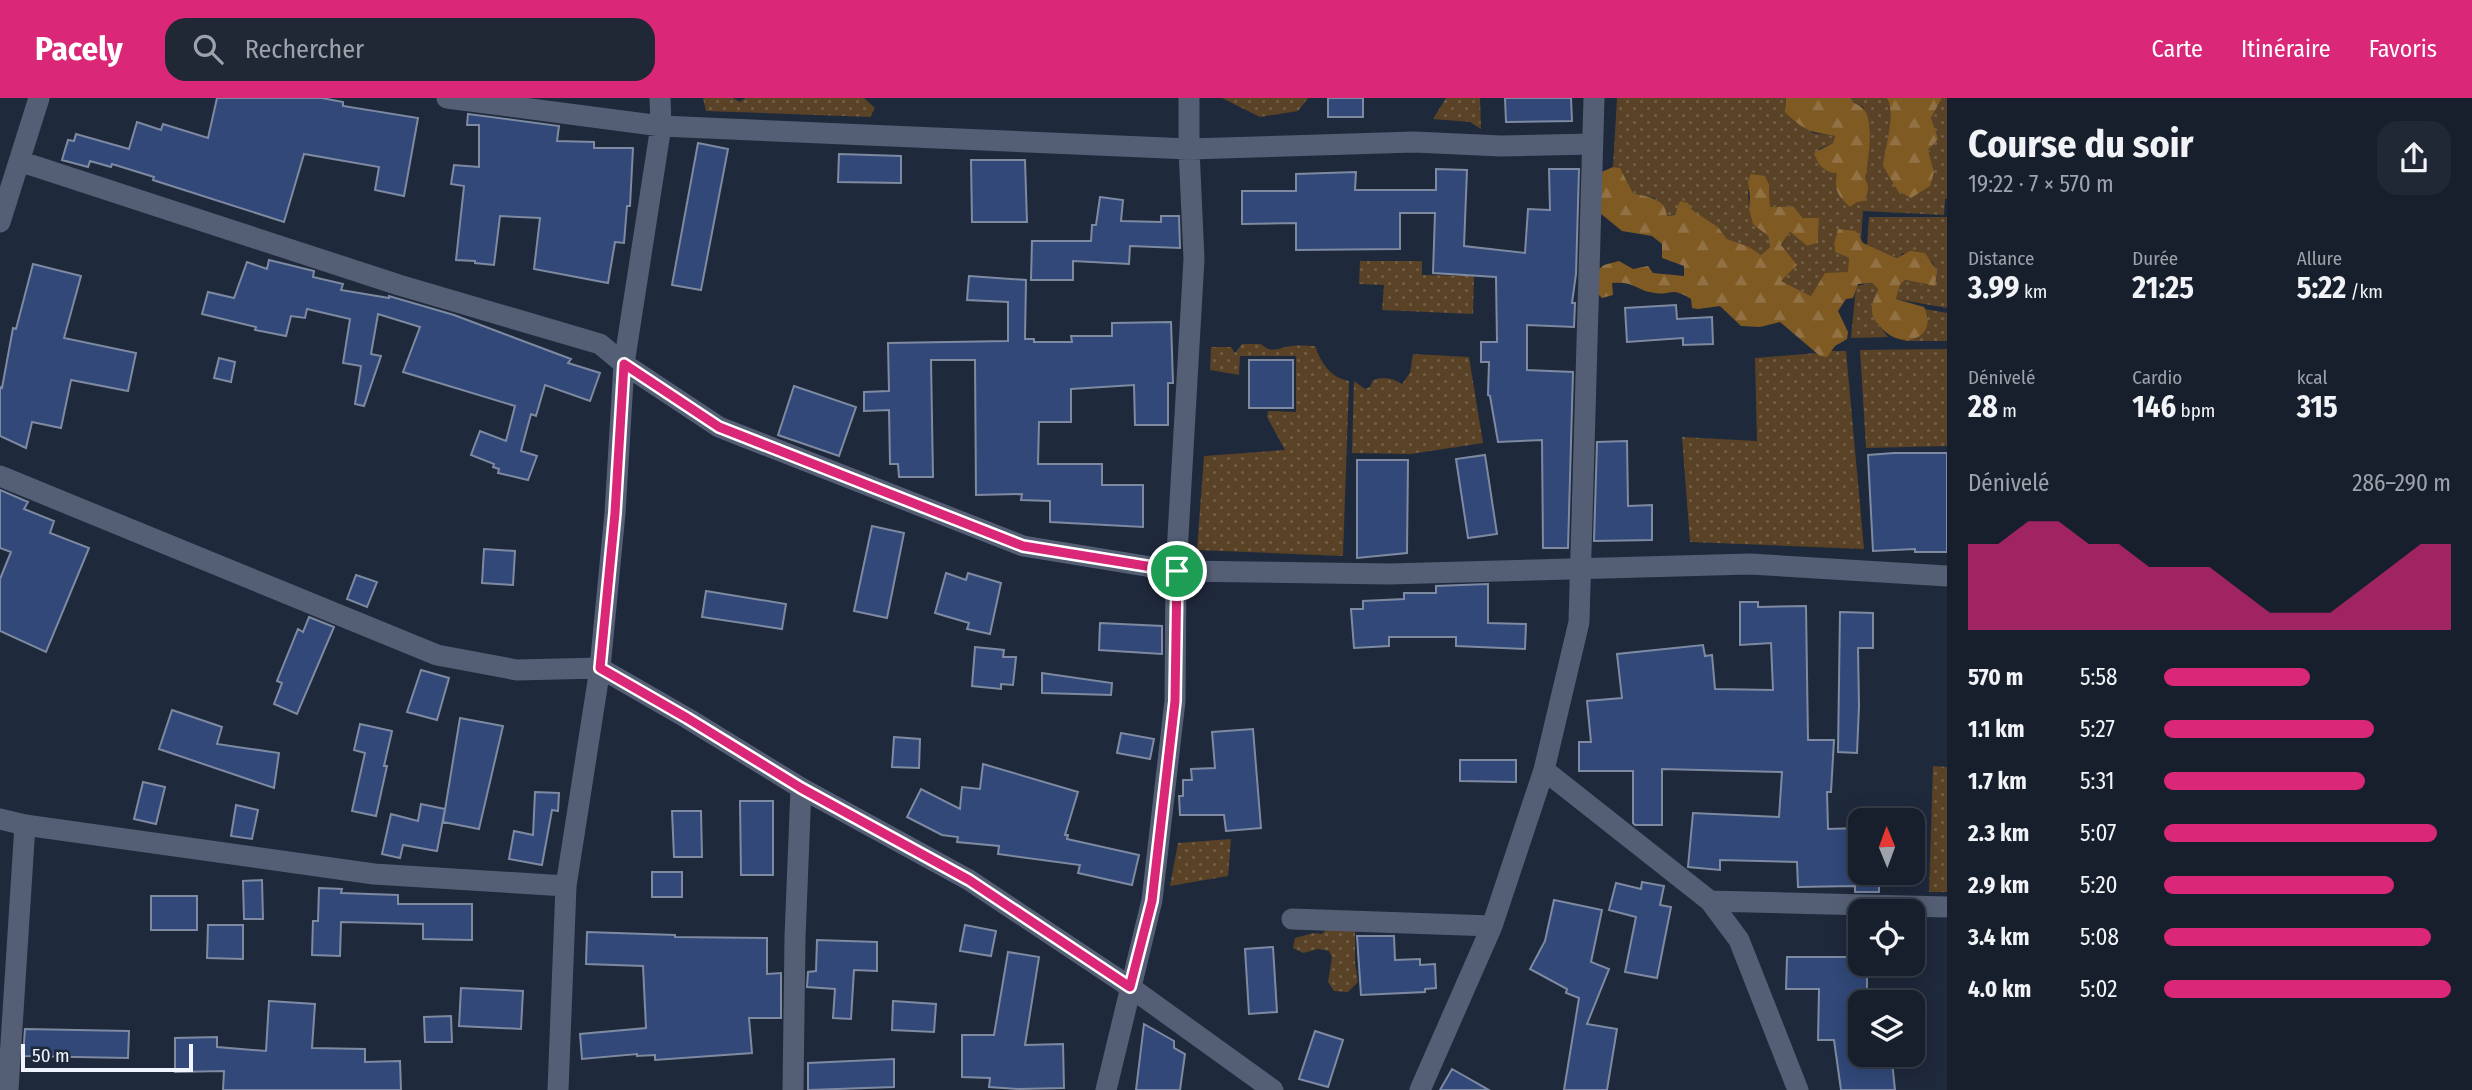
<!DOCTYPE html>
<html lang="fr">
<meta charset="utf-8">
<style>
:root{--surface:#171f2d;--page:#202735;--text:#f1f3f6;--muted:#9ea2aa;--line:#363d49;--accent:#db2777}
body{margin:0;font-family:"Fira Sans Condensed",sans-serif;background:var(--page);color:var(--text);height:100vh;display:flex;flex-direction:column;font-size:26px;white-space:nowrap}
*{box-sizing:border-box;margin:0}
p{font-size:23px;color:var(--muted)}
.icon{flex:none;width:38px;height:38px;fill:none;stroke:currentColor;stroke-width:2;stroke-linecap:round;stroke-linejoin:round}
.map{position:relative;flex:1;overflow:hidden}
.side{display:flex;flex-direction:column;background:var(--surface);width:525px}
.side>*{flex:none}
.needle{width:46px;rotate:359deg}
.controls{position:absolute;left:1848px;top:710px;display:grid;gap:14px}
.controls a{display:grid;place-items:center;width:77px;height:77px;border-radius:14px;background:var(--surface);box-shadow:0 4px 18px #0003,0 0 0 2px var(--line);font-size:35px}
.scale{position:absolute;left:21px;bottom:18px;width:172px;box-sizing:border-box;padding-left:7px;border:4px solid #eff4ff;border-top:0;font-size:19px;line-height:24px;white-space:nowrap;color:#eff4ff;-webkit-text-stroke:5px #1f293c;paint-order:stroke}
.pin{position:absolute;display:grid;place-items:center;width:60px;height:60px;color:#fff;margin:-30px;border:4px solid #fff;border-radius:50%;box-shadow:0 2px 7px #0007}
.round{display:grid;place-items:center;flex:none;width:74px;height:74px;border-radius:21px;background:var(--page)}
.head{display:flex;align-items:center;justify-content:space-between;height:119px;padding:0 21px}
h1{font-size:38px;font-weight:700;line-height:52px}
.stats{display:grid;grid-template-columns:repeat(3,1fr);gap:10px;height:119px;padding:7px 21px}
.stats div{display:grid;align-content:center}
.stats b{font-size:30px;font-weight:700}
.stats small{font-size:19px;font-weight:400}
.stats p{font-size:19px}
.chart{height:196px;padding:14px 21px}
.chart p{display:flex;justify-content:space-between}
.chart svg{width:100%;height:126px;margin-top:7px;fill:var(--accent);opacity:.7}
ul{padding:0 21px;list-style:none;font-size:23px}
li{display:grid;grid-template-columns:112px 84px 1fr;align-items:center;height:52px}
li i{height:18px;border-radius:9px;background:var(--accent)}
header{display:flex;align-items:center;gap:42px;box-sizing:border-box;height:98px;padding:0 35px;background:var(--accent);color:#fff}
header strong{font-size:33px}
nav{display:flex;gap:38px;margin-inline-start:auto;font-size:24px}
.search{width:490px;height:63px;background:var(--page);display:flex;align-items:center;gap:18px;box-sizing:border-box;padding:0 24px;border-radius:21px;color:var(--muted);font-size:26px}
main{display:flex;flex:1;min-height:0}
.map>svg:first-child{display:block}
</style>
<header>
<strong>Pacely</strong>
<div class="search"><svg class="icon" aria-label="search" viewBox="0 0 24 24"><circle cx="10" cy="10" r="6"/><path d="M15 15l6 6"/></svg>Rechercher</div>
<nav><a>Carte</a><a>Itinéraire</a><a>Favoris</a></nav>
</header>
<main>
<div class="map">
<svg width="1947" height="992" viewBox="0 0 1947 992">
<defs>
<pattern id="grass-dots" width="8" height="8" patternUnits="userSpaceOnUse" patternTransform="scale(1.75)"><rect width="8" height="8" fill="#594225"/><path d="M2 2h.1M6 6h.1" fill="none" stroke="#715e46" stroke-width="1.8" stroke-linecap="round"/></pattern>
<pattern id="forest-firs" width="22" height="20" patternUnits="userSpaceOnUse" patternTransform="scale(1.75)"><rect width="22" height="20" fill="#805a23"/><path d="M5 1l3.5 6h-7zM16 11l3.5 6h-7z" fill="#927244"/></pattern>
</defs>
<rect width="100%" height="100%" fill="#1f293c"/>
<path fill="url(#grass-dots)" d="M 703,0 L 733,0 L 740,4 L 745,0 L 864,0 L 875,10 L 870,19 L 706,13 Z
M 1222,0 L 1308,0 L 1298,13 L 1260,19 Z
M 1446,0 L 1480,0 L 1481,31 L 1470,24 L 1433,21 Z
M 1617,0 L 1786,0 L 1785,7 L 1813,35 L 1835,38 L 1833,45 L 1819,51 L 1838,75 C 1834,93 1837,97 1851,109 C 1870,71 1873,51 1863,9 L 1851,3 L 1851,0 L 1887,0 C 1894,17 1889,44 1884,62 L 1934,74 L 1928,53 L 1932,46 L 1931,20 L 1942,0 L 1947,0 L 1947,101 L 1945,101 L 1944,117 L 1863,113 L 1861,143 L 1839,131 L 1834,146 L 1835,154 L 1849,160 L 1849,174 L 1811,198 L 1780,183 L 1781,148 L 1790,134 L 1807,148 L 1818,145 L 1819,120 L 1803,120 L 1793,108 L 1770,109 L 1769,87 L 1748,92 L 1749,111 L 1768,138 L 1770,149 L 1761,157 L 1727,141 L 1718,129 L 1691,112 L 1687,105 L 1674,117 L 1667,118 L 1655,100 L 1633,95 L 1620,70 L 1613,69 Z
M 1869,119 L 1947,119 L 1947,210 L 1896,201 L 1900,187 L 1905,182 L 1928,187 L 1934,166 L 1929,161 L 1903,155 L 1898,160 L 1867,147 Z
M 1360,163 L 1422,163 L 1422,177 L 1474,178 L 1473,216 L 1382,212 L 1384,187 L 1359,186 Z
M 1872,185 L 1878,191 C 1870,215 1872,219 1888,239 L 1851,240 L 1856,188 Z
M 1925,211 L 1947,215 L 1947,243 L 1902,243 L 1917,240 L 1928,218 Z
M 1242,246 L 1261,246 C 1272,257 1279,249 1292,248 C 1300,247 1308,248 1315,248 C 1321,265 1331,280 1349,283 L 1343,458 L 1197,452 L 1204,358 L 1285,352 L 1267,319 L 1268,313 L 1296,314 L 1296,258 L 1240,258 L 1239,277 L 1210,272 L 1211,249 L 1231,249 L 1235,255 Z
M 1947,251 L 1947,348 L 1866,350 L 1860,252 Z
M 1830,253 L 1846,253 L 1864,451 L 1690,444 L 1682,339 L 1757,343 L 1755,260 L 1817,255 L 1821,258 Z
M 1413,256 L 1469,259 L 1483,345 L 1411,356 L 1352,355 L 1354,283 L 1365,291 L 1370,289 L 1373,282 C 1383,278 1393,280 1402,286 L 1410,275 Z
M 1933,668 L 1947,669 L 1947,794 L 1929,794 Z
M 1231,741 L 1228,778 L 1170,788 L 1178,745 Z
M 1330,828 L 1355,832 L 1355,865 L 1358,884 L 1348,894 L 1334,893 L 1328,884 L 1332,859 L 1329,853 L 1318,851 L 1303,855 L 1293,850 L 1295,840 L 1314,835 L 1322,836 Z"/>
<path fill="url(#forest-firs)" d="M 1786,0 L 1851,0 L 1851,3 C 1856,6 1862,8 1865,13 C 1874,27 1868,65 1865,81 C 1870,89 1868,95 1864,103 L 1857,104 L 1850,109 C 1837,97 1834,93 1837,75 C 1824,75 1818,67 1814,55 L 1833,45 L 1835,38 C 1810,34 1803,32 1785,14 Z
M 1887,0 L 1942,0 L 1931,20 L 1938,41 L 1928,52 L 1934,74 L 1930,88 L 1911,100 L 1898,93 L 1883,68 C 1885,47 1896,20 1887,0 Z
M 1613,69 L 1620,70 L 1633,95 C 1648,99 1665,100 1667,118 L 1675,117 L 1680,103 L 1688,105 L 1692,112 L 1718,129 L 1727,141 L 1749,149 L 1761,157 L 1770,149 L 1768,138 L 1753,126 L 1749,111 L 1750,99 L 1748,83 L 1751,76 L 1765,78 L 1769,87 L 1770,109 L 1793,108 L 1803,120 L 1819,120 L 1818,145 L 1807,148 L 1790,134 L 1781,147 L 1797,167 L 1781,183 L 1811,198 L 1825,175 L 1848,174 L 1849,160 L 1835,154 L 1834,146 L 1838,131 L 1856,133 L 1863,145 L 1897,160 L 1910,153 L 1925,155 L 1937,173 L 1935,188 L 1905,182 L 1900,187 L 1896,201 L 1924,209 C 1940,239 1901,256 1879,227 C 1875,223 1872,219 1872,212 C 1871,205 1876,198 1878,191 L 1872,185 L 1858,186 L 1853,200 L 1846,201 L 1838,213 L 1848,234 L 1847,241 L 1835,248 L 1827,259 L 1820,258 L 1780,224 L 1760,229 L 1741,228 L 1720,208 L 1698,211 L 1692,210 L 1691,201 C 1669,188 1673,198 1655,195 C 1637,193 1635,183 1612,185 L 1613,197 L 1602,200 L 1597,195 L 1598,172 L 1604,167 L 1619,163 L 1633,171 L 1648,168 L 1653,175 L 1684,178 L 1684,168 L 1662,160 L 1662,146 L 1652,138 L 1622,133 L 1600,115 L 1599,75 Z"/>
<path fill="#314878" stroke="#7e8aa1" stroke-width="2" d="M 217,0 L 322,0 L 343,4 L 343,8 L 418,20 L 404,98 L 375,92 L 379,69 L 304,56 L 284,124 L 153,82 L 154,79 L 112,66 L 111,69 L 90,63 L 88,69 L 62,62 L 68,42 L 74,43 L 76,36 L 129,51 L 137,24 L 161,32 L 163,26 L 208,40 Z
M 1328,0 L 1363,0 L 1363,19 L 1328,19 Z
M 1505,0 L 1571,0 L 1572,23 L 1506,24 Z
M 468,16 L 559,28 L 557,43 L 594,44 L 594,50 L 633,50 L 630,108 L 627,108 L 624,145 L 615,144 L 608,185 L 534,171 L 540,120 L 500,118 L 494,167 L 475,165 L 475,163 L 456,162 L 464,88 L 451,86 L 454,67 L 479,69 L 479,27 L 467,27 Z
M 698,45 L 728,51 L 701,192 L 672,187 Z
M 839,56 L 901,58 L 901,85 L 838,84 Z
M 971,62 L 1025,62 L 1027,124 L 972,124 Z
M 1436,71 L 1467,72 L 1464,148 L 1525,155 L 1528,111 L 1550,112 L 1549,71 L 1579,71 L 1576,176 L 1572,205 L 1575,205 L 1574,229 L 1527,227 L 1527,272 L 1573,274 L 1568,450 L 1543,450 L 1542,342 L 1498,344 L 1490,298 L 1488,297 L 1489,264 L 1481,264 L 1481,244 L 1497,244 L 1496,179 L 1433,175 L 1435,115 L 1400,115 L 1400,151 L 1296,152 L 1296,125 L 1242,126 L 1242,93 L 1296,93 L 1296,76 L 1356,74 L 1355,92 L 1436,92 Z
M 1100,99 L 1123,102 L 1121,123 L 1161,124 L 1161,118 L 1179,118 L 1180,150 L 1130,148 L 1129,166 L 1073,163 L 1073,182 L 1031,182 L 1032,143 L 1091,143 L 1092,127 L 1096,127 Z
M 269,162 L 314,173 L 313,179 L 343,186 L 341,192 L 389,200 L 389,198 L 454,217 L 571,261 L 568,265 L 600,275 L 590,303 L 545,287 L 536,318 L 531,316 L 521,353 L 537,358 L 528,382 L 498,375 L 499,371 L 493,369 L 494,366 L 471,357 L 480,333 L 506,343 L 515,308 L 403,274 L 420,229 L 378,216 L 371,256 L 381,258 L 364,308 L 355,306 L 361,268 L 343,265 L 350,221 L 307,211 L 305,220 L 291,218 L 286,238 L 255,232 L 256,229 L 202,216 L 208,194 L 234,200 L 247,164 L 267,171 Z
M 33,166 L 81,178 L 64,240 L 136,255 L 128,293 L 71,282 L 61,330 L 32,324 L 26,350 L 0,338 L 0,289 L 2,290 L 13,230 L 16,231 Z
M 969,178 L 1026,182 L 1025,241 L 1034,241 L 1034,244 L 1072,244 L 1071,238 L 1112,238 L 1112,225 L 1171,224 L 1173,285 L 1168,285 L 1168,327 L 1135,327 L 1134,287 L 1071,291 L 1071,324 L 1039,324 L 1038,366 L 1102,366 L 1102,387 L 1143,387 L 1143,429 L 1050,424 L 1050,403 L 1021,402 L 1022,396 L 976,397 L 975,262 L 931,262 L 933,379 L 899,379 L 898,366 L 890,366 L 889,312 L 864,313 L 864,294 L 889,293 L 888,245 L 1008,243 L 1008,204 L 967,202 Z
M 1676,207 L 1677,221 L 1712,219 L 1713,246 L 1683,247 L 1683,240 L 1627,244 L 1625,210 Z
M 219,260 L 235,264 L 231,284 L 214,280 Z
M 1249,262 L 1293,262 L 1293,310 L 1249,310 Z
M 794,288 L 856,309 L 839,358 L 778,337 Z
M 1627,343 L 1628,408 L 1652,407 L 1652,442 L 1594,443 L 1597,344 Z
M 1894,355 L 1947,355 L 1947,454 L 1915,454 L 1915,451 L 1873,453 L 1868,357 Z
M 1485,357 L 1497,436 L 1468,440 L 1456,361 Z
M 1357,362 L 1408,362 L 1407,455 L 1357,460 Z
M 0,392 L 28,404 L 24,411 L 54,423 L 50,435 L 89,450 L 46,554 L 0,533 L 0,481 L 11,454 L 0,450 Z
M 872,428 L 904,435 L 887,520 L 854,513 Z
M 484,451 L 515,453 L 513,487 L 482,485 Z
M 946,475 L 966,482 L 968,475 L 1001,485 L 990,536 L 967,531 L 969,525 L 935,515 Z
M 356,477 L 377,484 L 367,509 L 347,501 Z
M 1488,486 L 1488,525 L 1526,526 L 1525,551 L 1456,548 L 1456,539 L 1389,539 L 1389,548 L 1354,550 L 1351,511 L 1363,511 L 1363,503 L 1404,501 L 1404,495 L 1436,495 L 1436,488 Z
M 706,493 L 786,506 L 782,531 L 702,519 Z
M 1740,504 L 1758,504 L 1758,509 L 1806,508 L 1808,642 L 1834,642 L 1831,694 L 1827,694 L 1828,731 L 1860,730 L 1860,775 L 1879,775 L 1879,794 L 1855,794 L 1855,788 L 1798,789 L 1797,764 L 1720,762 L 1720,772 L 1688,769 L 1693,715 L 1779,719 L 1782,674 L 1662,671 L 1662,727 L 1635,727 L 1633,725 L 1633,673 L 1579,673 L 1579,644 L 1591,644 L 1587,603 L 1622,600 L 1617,556 L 1703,547 L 1705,558 L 1712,557 L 1715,591 L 1773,592 L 1771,545 L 1740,547 Z
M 1840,514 L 1873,515 L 1873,550 L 1858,550 L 1859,608 L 1857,655 L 1838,654 Z
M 309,519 L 334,529 L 297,616 L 274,606 L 282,585 L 277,583 L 298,531 L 303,534 Z
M 1100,525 L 1162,528 L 1162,556 L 1099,552 Z
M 975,549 L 1004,552 L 1003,559 L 1016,559 L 1013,587 L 1001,586 L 1001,591 L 972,588 Z
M 421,572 L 449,580 L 437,622 L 407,614 Z
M 1042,575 L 1112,585 L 1111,597 L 1042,595 Z
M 172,612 L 222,629 L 217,646 L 279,655 L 274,690 L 159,651 Z
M 460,620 L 503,628 L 479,731 L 443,724 Z
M 360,626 L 392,633 L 384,668 L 387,668 L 376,718 L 352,713 L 365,655 L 354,652 Z
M 1253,631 L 1261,730 L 1226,733 L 1224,717 L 1180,717 L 1179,698 L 1183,698 L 1183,682 L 1192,682 L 1191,671 L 1215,670 L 1212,634 Z
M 1121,635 L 1154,641 L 1150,661 L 1117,655 Z
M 894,639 L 920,641 L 919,670 L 892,669 Z
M 1460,662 L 1516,662 L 1516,684 L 1460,683 Z
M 983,666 L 1078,694 L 1065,737 L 1068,737 L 1067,741 L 1139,757 L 1132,787 L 1078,775 L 1080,767 L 998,756 L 999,748 L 957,744 L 958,739 L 942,737 L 907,719 L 921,691 L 960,711 L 962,689 L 980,691 Z
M 143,684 L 165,689 L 156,726 L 134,721 Z
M 535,694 L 559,695 L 558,713 L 552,712 L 542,767 L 509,761 L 514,733 L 533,737 Z
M 740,703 L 773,703 L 773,777 L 741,777 Z
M 421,706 L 445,711 L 437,753 L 403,747 L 400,760 L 382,756 L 391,716 L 418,723 Z
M 236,707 L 258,712 L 252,741 L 231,738 Z
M 672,713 L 701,713 L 702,759 L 674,759 Z
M 652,774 L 682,774 L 682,799 L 652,799 Z
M 262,782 L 263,821 L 244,821 L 243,783 Z
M 1642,784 L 1664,788 L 1660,807 L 1671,809 L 1657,880 L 1625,874 L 1636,819 L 1609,812 L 1616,785 L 1641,791 Z
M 319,790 L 342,791 L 341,795 L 398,797 L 398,806 L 472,806 L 472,842 L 423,841 L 423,826 L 341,824 L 340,858 L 312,857 L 313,823 L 318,823 Z
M 151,798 L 197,798 L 197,832 L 151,832 Z
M 1554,802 L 1602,812 L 1591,864 L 1609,871 L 1587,926 L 1617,931 L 1607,992 L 1564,992 L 1579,900 L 1566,895 L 1567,891 L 1530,871 L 1545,843 Z
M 208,827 L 243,827 L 243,861 L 207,860 Z
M 965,827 L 996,833 L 991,858 L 960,853 Z
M 587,834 L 675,837 L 675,839 L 767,840 L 767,876 L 781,875 L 781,920 L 749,920 L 752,955 L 655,962 L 655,957 L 637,958 L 637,956 L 582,961 L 580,936 L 646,930 L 643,868 L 586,866 Z
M 1357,838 L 1394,838 L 1395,862 L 1420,861 L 1420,867 L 1435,866 L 1436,890 L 1425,891 L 1425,894 L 1361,897 Z
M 817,842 L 877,844 L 877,873 L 854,872 L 851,921 L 833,920 L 835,891 L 807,889 L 808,874 L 816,873 Z
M 1273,849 L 1277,914 L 1249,916 L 1245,851 Z
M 1008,854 L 1039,859 L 1025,947 L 1063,946 L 1064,990 L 1019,991 L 989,989 L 990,980 L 962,979 L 962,937 L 994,937 Z
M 1787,859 L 1860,859 L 1860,866 L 1867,866 L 1867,891 L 1860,891 L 1860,967 L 1892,963 L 1895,992 L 1841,992 L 1834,942 L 1818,942 L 1819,891 L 1786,891 Z
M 461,890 L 523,893 L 521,931 L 459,928 Z
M 269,903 L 315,906 L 312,950 L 365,951 L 365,964 L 400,963 L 401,992 L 223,992 L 224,973 L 175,974 L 175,940 L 217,939 L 217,949 L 266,953 Z
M 893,903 L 936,906 L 934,934 L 892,932 Z
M 451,918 L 452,944 L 425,944 L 424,919 Z
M 1144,926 L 1174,943 L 1174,950 L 1185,956 L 1180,992 L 1136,992 Z
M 25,931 L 129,933 L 128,960 L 23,958 Z
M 1315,933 L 1343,942 L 1328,989 L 1299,981 Z
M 894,961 L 894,989 L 808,992 L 808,965 Z
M 1452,971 L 1489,992 L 1440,992 Z"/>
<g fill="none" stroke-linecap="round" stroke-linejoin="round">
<path stroke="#545f75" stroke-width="21" d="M 447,0 L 661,28 L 1189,51 L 1414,44 L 1501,48 L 1592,46
M 19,63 L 399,187 L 600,246 L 624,266 L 719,329 L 1023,448 L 1176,473 L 1389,476 L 1750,466 L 1947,478
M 0,124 L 39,0
M 0,378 L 437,557 L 517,572 L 600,570 L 687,620 L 801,690 L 969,782 L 1130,889 L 1273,992
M 1544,672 L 1710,803 L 1739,842 L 1798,992
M 0,721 L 25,727 L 374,776 L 566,788
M 1710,803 L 1947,809
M 1292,821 L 1492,828
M 8,992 L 25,727
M 558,992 L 566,788 L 600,570 L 615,415 L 624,266 L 661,28 L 660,0
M 793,992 L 795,839 L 801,690
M 1106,992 L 1152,802 L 1175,603 L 1176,473 L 1194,161 L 1189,51 L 1189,0
M 1420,992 L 1492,828 L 1544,672 L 1579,524 L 1594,0"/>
</g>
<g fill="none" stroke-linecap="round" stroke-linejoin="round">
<g stroke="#fff" stroke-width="14">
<path id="route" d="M 624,266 L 719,329 L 1023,448 L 1177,473 L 1175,603 L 1152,803 L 1130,889 L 969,782 L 801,690 L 687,620 L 600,570 L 615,415 Z"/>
</g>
<use href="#route" stroke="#db2777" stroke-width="9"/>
</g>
</svg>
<div class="controls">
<a><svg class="needle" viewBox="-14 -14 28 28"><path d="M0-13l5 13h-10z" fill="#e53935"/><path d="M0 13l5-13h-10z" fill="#9ea2aa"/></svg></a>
<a><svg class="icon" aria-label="locate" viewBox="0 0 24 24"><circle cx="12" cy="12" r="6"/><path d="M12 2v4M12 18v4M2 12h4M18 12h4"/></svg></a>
<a><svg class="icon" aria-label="layers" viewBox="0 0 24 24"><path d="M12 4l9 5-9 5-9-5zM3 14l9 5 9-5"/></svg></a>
</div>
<div class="scale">50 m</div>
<div class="pin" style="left:1177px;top:473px;background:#1e9e55"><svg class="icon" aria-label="arrive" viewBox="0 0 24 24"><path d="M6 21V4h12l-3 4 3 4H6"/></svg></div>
</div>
<section class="side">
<div class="head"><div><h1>Course du soir</h1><p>19:22 · 7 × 570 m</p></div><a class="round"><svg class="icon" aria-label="share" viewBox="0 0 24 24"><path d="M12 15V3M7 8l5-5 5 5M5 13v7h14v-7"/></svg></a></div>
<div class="stats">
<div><p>Distance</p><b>3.99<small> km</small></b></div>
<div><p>Durée</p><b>21:25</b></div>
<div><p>Allure</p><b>5:22<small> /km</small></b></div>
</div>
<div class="stats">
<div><p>Dénivelé</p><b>28<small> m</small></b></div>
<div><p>Cardio</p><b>146<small> bpm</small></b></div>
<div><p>kcal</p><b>315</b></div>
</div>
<div class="chart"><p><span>Dénivelé</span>286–290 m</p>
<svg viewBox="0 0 160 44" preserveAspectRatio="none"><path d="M0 44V14L10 14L20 6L30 6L40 14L50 14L60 22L70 22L80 22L90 30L100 38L110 38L120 38L130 30L140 22L150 14L160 14V44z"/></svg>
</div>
<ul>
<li><b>570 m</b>5:58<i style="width:51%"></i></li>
<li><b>1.1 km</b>5:27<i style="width:73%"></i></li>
<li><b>1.7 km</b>5:31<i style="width:70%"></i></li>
<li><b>2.3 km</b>5:07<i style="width:95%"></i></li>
<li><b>2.9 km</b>5:20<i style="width:80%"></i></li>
<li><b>3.4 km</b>5:08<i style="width:93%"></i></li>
<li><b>4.0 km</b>5:02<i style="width:100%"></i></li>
</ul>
</section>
</main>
